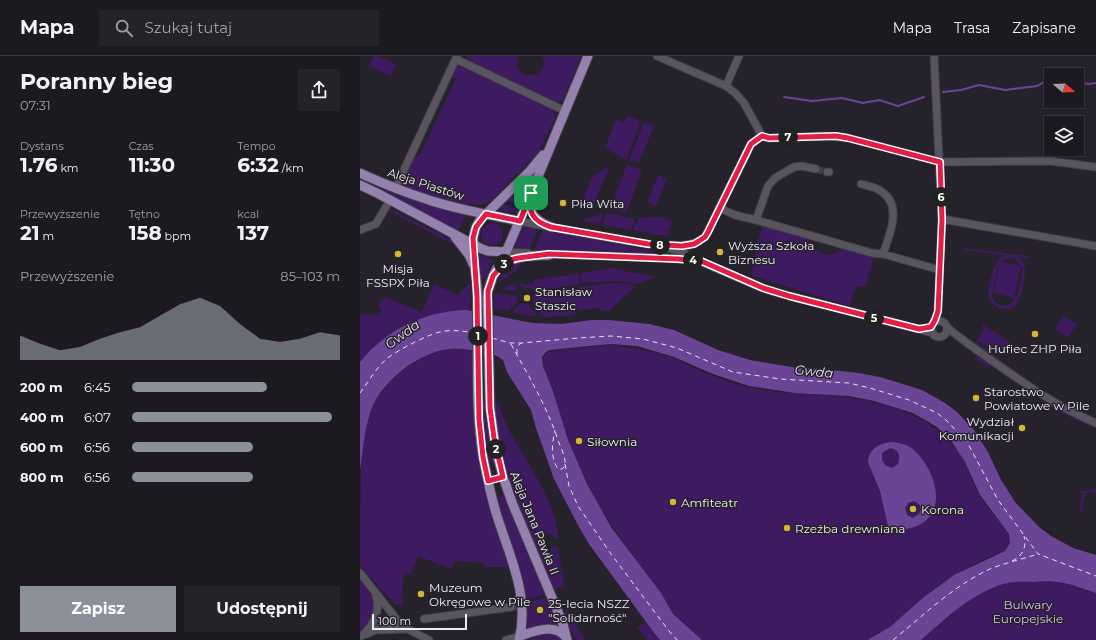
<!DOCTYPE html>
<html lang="pl">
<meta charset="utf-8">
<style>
:root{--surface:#1c1a20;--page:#252329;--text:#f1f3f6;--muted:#a0a1a5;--line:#3a383e;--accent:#8c9099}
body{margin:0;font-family:Montserrat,sans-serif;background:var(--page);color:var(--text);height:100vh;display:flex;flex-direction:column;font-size:15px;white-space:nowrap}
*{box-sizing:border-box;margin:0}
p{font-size:13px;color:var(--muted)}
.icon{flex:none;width:22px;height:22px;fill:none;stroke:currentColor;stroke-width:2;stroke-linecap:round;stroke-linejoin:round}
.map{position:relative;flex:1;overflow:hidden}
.side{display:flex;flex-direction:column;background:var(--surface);width:360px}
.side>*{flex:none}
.needle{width:26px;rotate:109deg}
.buttons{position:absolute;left:684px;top:12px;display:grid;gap:8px}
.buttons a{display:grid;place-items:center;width:40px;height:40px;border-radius:0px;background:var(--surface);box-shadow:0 1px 3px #0004,0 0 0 1px var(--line);font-size:20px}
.scale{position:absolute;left:12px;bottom:10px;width:95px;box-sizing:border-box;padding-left:4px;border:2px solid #eeebf2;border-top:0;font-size:11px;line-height:14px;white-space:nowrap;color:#eeebf2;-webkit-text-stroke:3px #26222b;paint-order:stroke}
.pin{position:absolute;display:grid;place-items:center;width:34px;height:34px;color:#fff;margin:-17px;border-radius:8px;box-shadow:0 2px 6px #0006}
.km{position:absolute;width:20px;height:20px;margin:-10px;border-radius:50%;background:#222;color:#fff;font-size:11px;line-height:20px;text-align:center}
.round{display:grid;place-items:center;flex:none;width:42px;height:42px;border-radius:0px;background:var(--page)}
.head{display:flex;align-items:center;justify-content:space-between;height:68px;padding:0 20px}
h1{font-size:22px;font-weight:700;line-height:30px}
.figures{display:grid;grid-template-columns:repeat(3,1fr);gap:6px;height:68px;padding:4px 20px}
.figures div{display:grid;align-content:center}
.figures b{font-size:20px;font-weight:700}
.figures small{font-size:11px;font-weight:400}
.figures p{font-size:11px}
.chart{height:112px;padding:8px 20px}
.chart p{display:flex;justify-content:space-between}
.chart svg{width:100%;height:72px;margin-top:4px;fill:var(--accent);opacity:.7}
.action{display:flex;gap:8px;margin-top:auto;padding:8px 20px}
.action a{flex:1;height:46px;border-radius:0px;background:var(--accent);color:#fff;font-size:16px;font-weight:700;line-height:46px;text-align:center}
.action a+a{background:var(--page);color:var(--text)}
ul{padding:0 20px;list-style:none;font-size:13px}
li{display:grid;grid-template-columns:64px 48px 1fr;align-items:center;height:30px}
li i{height:10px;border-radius:5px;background:var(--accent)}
header{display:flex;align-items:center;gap:24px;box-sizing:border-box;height:56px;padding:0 20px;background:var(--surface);border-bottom:1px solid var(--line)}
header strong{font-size:19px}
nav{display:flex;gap:22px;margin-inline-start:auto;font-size:14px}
.search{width:280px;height:36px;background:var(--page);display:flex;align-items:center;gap:10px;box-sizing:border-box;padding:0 14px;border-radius:0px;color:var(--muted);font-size:15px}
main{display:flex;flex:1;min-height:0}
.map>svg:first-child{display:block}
</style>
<header>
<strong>Mapa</strong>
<div class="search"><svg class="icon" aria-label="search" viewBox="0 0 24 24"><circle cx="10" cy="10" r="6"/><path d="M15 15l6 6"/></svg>Szukaj tutaj</div>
<nav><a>Mapa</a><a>Trasa</a><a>Zapisane</a></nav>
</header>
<main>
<section class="side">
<div class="head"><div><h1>Poranny bieg</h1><p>07:31</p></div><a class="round"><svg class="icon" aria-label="share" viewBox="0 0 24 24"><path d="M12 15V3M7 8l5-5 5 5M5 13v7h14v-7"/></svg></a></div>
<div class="figures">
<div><p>Dystans</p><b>1.76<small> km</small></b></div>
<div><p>Czas</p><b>11:30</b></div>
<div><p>Tempo</p><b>6:32<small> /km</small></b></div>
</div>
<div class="figures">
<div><p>Przewyższenie</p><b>21<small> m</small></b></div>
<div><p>Tętno</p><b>158<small> bpm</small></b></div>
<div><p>kcal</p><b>137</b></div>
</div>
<div class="chart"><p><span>Przewyższenie</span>85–103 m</p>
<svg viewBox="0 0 160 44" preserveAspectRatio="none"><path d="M0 44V29L10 34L20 38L30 36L40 31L50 27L60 24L70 17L80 10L90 6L100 11L110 22L120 31L130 33L140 31L150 27L160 29V44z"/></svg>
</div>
<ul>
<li><b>200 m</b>6:45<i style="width:65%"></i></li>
<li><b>400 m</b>6:07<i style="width:96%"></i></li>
<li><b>600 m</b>6:56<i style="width:58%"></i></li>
<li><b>800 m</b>6:56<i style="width:58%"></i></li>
</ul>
<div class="action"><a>Zapisz</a><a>Udostępnij</a></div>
</section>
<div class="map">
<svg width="736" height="584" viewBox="0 0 736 584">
<rect width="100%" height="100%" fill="#26222b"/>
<path fill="#3e1a60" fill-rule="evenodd" d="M 14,0 L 18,0 L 36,8 L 31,20 L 9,10 Z
M 106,0 L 159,0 C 147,26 193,26 182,0 L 221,0 L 203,44 L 197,47 L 109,5 L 107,4 Z
M 97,10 L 104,11 L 191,52 L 196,58 L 195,62 L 179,96 L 132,144 C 127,147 123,149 117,149 C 100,149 64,140 48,132 C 42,121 49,112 54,101 L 60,99 L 96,23 L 90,22 Z
M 267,60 L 281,65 L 266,104 L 245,92 L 256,63 L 264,66 Z
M 284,66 L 294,70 L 279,106 L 269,105 Z
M 267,108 L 282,114 L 266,157 L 251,151 Z
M 250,109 L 234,148 L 223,144 L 232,121 Z
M 173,118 L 161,149 L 147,145 L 146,144 Z
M 298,119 L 307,123 L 296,150 L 287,147 Z
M 23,131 L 69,149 L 106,158 L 98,176 L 21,134 Z
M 142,148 L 159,153 L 157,157 L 142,155 L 139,153 L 139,151 Z
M 32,154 L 82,179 L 93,187 L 92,188 L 29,155 Z
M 244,157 L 239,168 L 220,164 Z
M 247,157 L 275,163 L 271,174 L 242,168 Z
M 300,161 L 312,165 L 307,181 L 273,174 L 279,162 Z
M121 178a11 11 0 1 1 22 0a11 11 0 1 1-22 0Z
M 166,170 L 178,172 L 169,194 L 157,193 L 155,190 L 164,171 Z
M 403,170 L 448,182 C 453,198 470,205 482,192 L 510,199 L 512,201 L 513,204 L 506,229 L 503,231 L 496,230 L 489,250 L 390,219 L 397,201 L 394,195 Z
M 183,174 L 305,197 L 308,199 L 306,200 L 174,194 Z
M 604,192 L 669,200 L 669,202 L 659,201 C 662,204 664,207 665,212 C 666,218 661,243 657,248 C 647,260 629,251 628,237 C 631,222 632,207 644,199 L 604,194 ZM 648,202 L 656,203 L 661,210 L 641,206 ZM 640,206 L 634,237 L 654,242 L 661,210 L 662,212 C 662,223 658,252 643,250 C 637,249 634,245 632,240 L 638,210 Z
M 119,199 L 133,204 L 125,223 L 120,222 L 118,201 Z
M 160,206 L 161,207 L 161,209 C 154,216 147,223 138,226 L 145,212 Z
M 252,212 L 295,221 L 277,228 L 256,225 L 222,227 L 221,217 Z
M 219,217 L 220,228 C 204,230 170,239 159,229 L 161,228 L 161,226 L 165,229 L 173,228 L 174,224 Z
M 110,226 L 110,256 L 0,307 L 0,258 L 15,259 L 21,255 L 18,248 L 25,241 L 62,256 L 74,228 L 98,239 Z
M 154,227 L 158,233 L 157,235 L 141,233 Z
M 256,227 L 268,228 L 275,231 L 249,255 L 241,255 L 241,252 L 215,254 L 215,259 L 184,261 C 178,255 172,250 172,240 L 174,237 L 244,228 Z
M 136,237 L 157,240 L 158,245 L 148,255 L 134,252 L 134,241 Z
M 162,247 L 170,250 L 176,258 L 175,260 L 152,256 L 160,248 Z
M 704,260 L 717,268 L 708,282 L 695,273 Z
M 621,267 L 651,287 L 641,300 L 617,284 C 622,278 625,274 621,267 Z
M 616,286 L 662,320 L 661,321 L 619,290 L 616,288 Z
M 251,289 C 272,291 293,295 313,302 C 322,305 329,310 338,313 C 354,321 372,327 389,331 C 417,338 445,337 474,340 C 520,344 571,357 599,397 C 608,410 612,426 620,440 C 628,454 641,465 649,479 C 651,484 650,490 647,493 C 642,498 635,499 630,501 C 617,506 604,515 591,521 C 561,538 541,572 508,584 L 342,584 C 332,577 320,568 313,558 C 305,548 300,535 292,525 C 269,494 245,464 228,429 C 216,407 207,383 200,359 C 197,351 196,343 194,336 C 190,324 175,303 189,295 Z
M 89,293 L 101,293 L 118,296 L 123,401 L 155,511 L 124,511 L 124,507 L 94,505 L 91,513 L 58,500 L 51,518 L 49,517 L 48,519 L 45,518 L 42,529 L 43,549 L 34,548 L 0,510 C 0,472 0,434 2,396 C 4,382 6,368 11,355 C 17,339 28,326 40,316 C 55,304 71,296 89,293 Z
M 618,300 L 631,309 L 629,312 L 614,301 Z
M 124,345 L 126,346 L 134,405 L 132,407 L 128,405 L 124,376 L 122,346 Z
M 133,346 L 139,348 C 142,356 145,365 149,374 C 165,405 197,445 198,482 L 194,482 L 193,479 L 182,475 L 178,487 L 185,501 L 190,500 L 191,491 L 192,490 L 198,491 L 204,527 L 203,530 L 194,534 L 151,434 L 137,383 Z
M 690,348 L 732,370 L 731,371 L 685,349 Z
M 736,433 L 736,437 L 729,435 L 728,438 L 725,437 L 721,458 L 719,457 L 722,438 L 718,437 L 718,436 Z
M 141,439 L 146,440 L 187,537 L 173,542 L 165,542 L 137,444 L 138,441 Z
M 0,522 C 12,537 20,547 10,565 C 7,570 5,573 0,577 Z
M 689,525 L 705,527 L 736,537 L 736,584 L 561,584 C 586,562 612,535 646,527 C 660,524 675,526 689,525 Z
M 188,541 L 199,569 L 180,568 L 165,575 L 165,546 L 174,545 Z
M 206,552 L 225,584 L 216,584 L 204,560 Z
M 286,567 L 300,584 L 287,584 L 277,571 Z
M 187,578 L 196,580 L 202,584 L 170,584 L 177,579 Z"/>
<path fill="#6b4595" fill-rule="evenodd" d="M 106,254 L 173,267 L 202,268 L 231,264 L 249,264 L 289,268 L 314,274 L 358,294 L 390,304 L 437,312 L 463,313 L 499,317 L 520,321 L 562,334 L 585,347 L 597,356 L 614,374 L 628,396 L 641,424 L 647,433 L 655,446 L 679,471 L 691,480 L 713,492 L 736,499 L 736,537 C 726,534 715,529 704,527 C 694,525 684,525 674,526 C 664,526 653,525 643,528 C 611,538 586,562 561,584 L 508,584 L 530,571 L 564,541 L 594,519 L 645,495 L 650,487 L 649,478 L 620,439 L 605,406 L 592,386 L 577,371 L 553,357 L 514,345 L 489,340 L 435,337 L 389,330 L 353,318 L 314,301 L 277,290 L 251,288 L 189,294 L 185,297 L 182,301 L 183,310 L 193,335 L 208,384 L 227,428 L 251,471 L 301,537 L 313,558 L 342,584 L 300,584 L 292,574 L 229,488 L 219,471 L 194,423 L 176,372 L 171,354 L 147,316 L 143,304 L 135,299 C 120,296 105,292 90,293 C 58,296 20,326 10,357 C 4,376 3,395 0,414 L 0,306 C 26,274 65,255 106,254 Z
M 533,386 C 539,387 545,388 550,391 C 576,410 592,461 551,472 C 542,474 536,474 528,470 L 520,435 L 508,406 C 509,392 520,387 533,386 ZM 530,392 C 539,393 541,400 538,408 L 532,412 L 525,409 L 522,404 L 522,397 ZM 554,445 L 560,449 L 561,453 L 559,458 L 553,462 L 547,459 L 545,452 L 548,447 Z"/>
<path fill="#26222b" d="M 112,253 L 133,257 L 134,300 L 112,297 Z"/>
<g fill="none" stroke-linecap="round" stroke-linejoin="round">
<path stroke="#6b4595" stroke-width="2" d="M 717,25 L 728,28 L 736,27
M 583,36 L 601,34 L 619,29 L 645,34 L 677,30 L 687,24 L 691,23
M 424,41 L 452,45 L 482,42 L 503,47 L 519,44 L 538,50 L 564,41"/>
<path stroke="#e8dff6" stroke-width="1" stroke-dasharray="5 4" stroke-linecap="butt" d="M 132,282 L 150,287 L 162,287 L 218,282 L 251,280 L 283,283 L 317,292 L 373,316 L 420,323 L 489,327 L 510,332 L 549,344 L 577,357 L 586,364 L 607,386 L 638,444 L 678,498 L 736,520
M 151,288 C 169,321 187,350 199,387 C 202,394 206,402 205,410 L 202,413 L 198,413 C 190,401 192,387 195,374
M 157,298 L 157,291 L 161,287
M 0,337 C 9,325 17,310 29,301 C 40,293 72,276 85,275 C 95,274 104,275 113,277
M 205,408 L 209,430 L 218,450 L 251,498 L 309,575 L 317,584
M 652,505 C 662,500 667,492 664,480
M 533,584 C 564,559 593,530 630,513 C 645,507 662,503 678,498"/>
<path stroke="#444049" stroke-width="7" stroke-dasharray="7 3.5" stroke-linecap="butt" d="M 456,113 L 467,116"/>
<g stroke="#403d45" stroke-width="9">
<path id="minor" d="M 297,0 L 366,30 L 375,37 L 384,47 L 402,80
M 96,3 L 205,55
M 366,30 L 379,0
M 402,80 L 409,82 L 466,80 L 488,82 L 580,106 L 690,105 L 736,111
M 456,113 L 442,110 L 434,111 L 415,122 L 408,130 L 396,164 L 512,197 L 523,198 L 580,214
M 467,116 L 469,116
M 501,128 C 508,130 517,131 522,136 C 543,150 529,180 523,198
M 35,133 L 97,0
M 359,152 L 375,159 L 396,164
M 582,163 L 736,190
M 159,165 C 194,172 228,178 263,184 C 290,189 319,191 342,206 L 397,230 L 415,236 L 573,277
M 0,174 L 16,168 L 30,144
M 306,189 C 321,190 333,190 345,181 L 389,92 L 391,88 L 402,80
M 146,196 L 168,197
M 184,198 L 305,202 L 337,205
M571 273a8 8 0 1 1 16 0a8 8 0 1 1-16 0Z
M 574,266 L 578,255 L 582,163 L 574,0
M 587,271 C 600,283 616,293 631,304 C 665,328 698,351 736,367
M 0,517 L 42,570 L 69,584
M 64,563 L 152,551
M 19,574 L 46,573
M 7,578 L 36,564
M 2,580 C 13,570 21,555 16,540
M 146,584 L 160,580"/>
</g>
<g stroke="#403d45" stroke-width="11">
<path id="major" d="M 0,117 C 22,127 44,136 66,143 C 97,154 128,158 159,165
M 0,129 L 17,137 L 122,193 L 128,195 L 146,196
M 170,145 C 169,159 178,166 191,171
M 95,181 L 109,199 L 113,208
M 139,213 C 151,199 172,200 189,199
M 160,580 C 175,575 196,566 207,583
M 206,580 L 203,568 L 198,556 L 153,449 L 143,421 L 136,394 L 130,352 L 127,241 L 128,235 L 133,220 L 146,196 L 165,152 L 228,0
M 159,584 C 170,541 150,501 137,460 C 131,441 127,421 123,401 C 114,346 119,288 117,232 C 116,212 107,180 120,164 L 169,116 L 183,99"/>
</g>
<use href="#minor" stroke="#59555f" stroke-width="7"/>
<use href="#major" stroke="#9481ae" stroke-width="9"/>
</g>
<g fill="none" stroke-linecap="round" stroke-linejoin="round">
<g stroke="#fff" stroke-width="8">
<path id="route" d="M 402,80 L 409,82 L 476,80 L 488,82 L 580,106 L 582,164 L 578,255 L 575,264 L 571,271 L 559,273 L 429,240 L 403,232 L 341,205 L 318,203 L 189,198 L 158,202 L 150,204 L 143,208 L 133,220 L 128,235 L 130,352 L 134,382 L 143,421 L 128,425 L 123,401 L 119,364 L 117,240 L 113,182 L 116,171 L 126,158 L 160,165 L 171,137 C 168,156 172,165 191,171 L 288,188 L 322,190 L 334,188 L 339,185 L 345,181 L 348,176 L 389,92 L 391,88 Z"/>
</g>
<use href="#route" stroke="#e11d48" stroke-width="5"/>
</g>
<g fill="#d3b635" stroke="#26222b" stroke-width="1.5">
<circle cx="203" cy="147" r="4"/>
<circle cx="360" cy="196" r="4"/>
<circle cx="38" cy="198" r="4"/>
<circle cx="167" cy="242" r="4"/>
<circle cx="675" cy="278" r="4"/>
<circle cx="616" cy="342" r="4"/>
<circle cx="662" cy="372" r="4"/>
<circle cx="219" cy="385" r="4"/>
<circle cx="313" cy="446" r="4"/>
<circle cx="553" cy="453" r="4"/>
<circle cx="427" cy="472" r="4"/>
<circle cx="61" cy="538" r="4"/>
<circle cx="180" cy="554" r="4"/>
</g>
<g text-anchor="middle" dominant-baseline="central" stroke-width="3" stroke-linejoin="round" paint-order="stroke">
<g font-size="12" fill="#eeebf2" stroke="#26222b">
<text transform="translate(66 128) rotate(18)">Aleja Piastów</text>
<text transform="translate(175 467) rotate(68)">Aleja Jana Pawła II</text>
</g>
<g font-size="12" fill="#eeebf2" stroke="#26222b" text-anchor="start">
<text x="211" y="147">Piła Wita</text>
<text x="368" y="189">Wyższa Szkoła<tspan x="368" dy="14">Biznesu</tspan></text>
<text x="38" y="212" text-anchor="middle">Misja<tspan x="38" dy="14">FSSPX Piła</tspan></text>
<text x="175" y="235">Stanisław<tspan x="175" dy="14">Staszic</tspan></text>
<text x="675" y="292" text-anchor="middle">Hufiec ZHP Piła</text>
<text x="624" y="335">Starostwo<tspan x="624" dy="14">Powiatowe w Pile</tspan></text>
<text x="654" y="365" text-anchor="end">Wydział<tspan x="654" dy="14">Komunikacji</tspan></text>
<text x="227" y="385">Siłownia</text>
<text x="321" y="446">Amfiteatr</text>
<text x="561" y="453">Korona</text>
<text x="435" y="472">Rzeźba drewniana</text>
<text x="69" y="531">Muzeum<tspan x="69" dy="14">Okręgowe w Pile</tspan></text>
<text x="188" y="547">25-lecia NSZZ<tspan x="188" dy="14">"Solidarność"</tspan></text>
</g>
<g font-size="12" fill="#d7bbfd" stroke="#26222b">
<text x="668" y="548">Bulwary<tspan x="668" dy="14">Europejskie</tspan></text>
</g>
<g font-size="13" font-style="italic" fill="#e8dff6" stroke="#26222b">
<text transform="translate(42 278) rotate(-36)">Gwda</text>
<text transform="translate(454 315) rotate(6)">Gwda</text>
</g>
</g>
</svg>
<div class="buttons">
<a><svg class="needle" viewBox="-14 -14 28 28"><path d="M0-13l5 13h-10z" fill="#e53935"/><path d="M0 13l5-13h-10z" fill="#a0a1a5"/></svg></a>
<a><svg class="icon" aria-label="layers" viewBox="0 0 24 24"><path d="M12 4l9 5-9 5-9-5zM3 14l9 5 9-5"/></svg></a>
</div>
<div class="scale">100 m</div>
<div class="pin" style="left:171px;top:137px;background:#1e9e55"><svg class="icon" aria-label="arrive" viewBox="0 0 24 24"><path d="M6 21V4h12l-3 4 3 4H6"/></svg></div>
<b class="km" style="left:118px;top:280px">1</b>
<b class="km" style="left:136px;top:393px">2</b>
<b class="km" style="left:144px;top:208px">3</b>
<b class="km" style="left:333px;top:204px">4</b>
<b class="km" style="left:514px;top:262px">5</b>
<b class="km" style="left:581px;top:141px">6</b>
<b class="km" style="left:428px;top:81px">7</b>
<b class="km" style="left:300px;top:189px">8</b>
</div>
</main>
